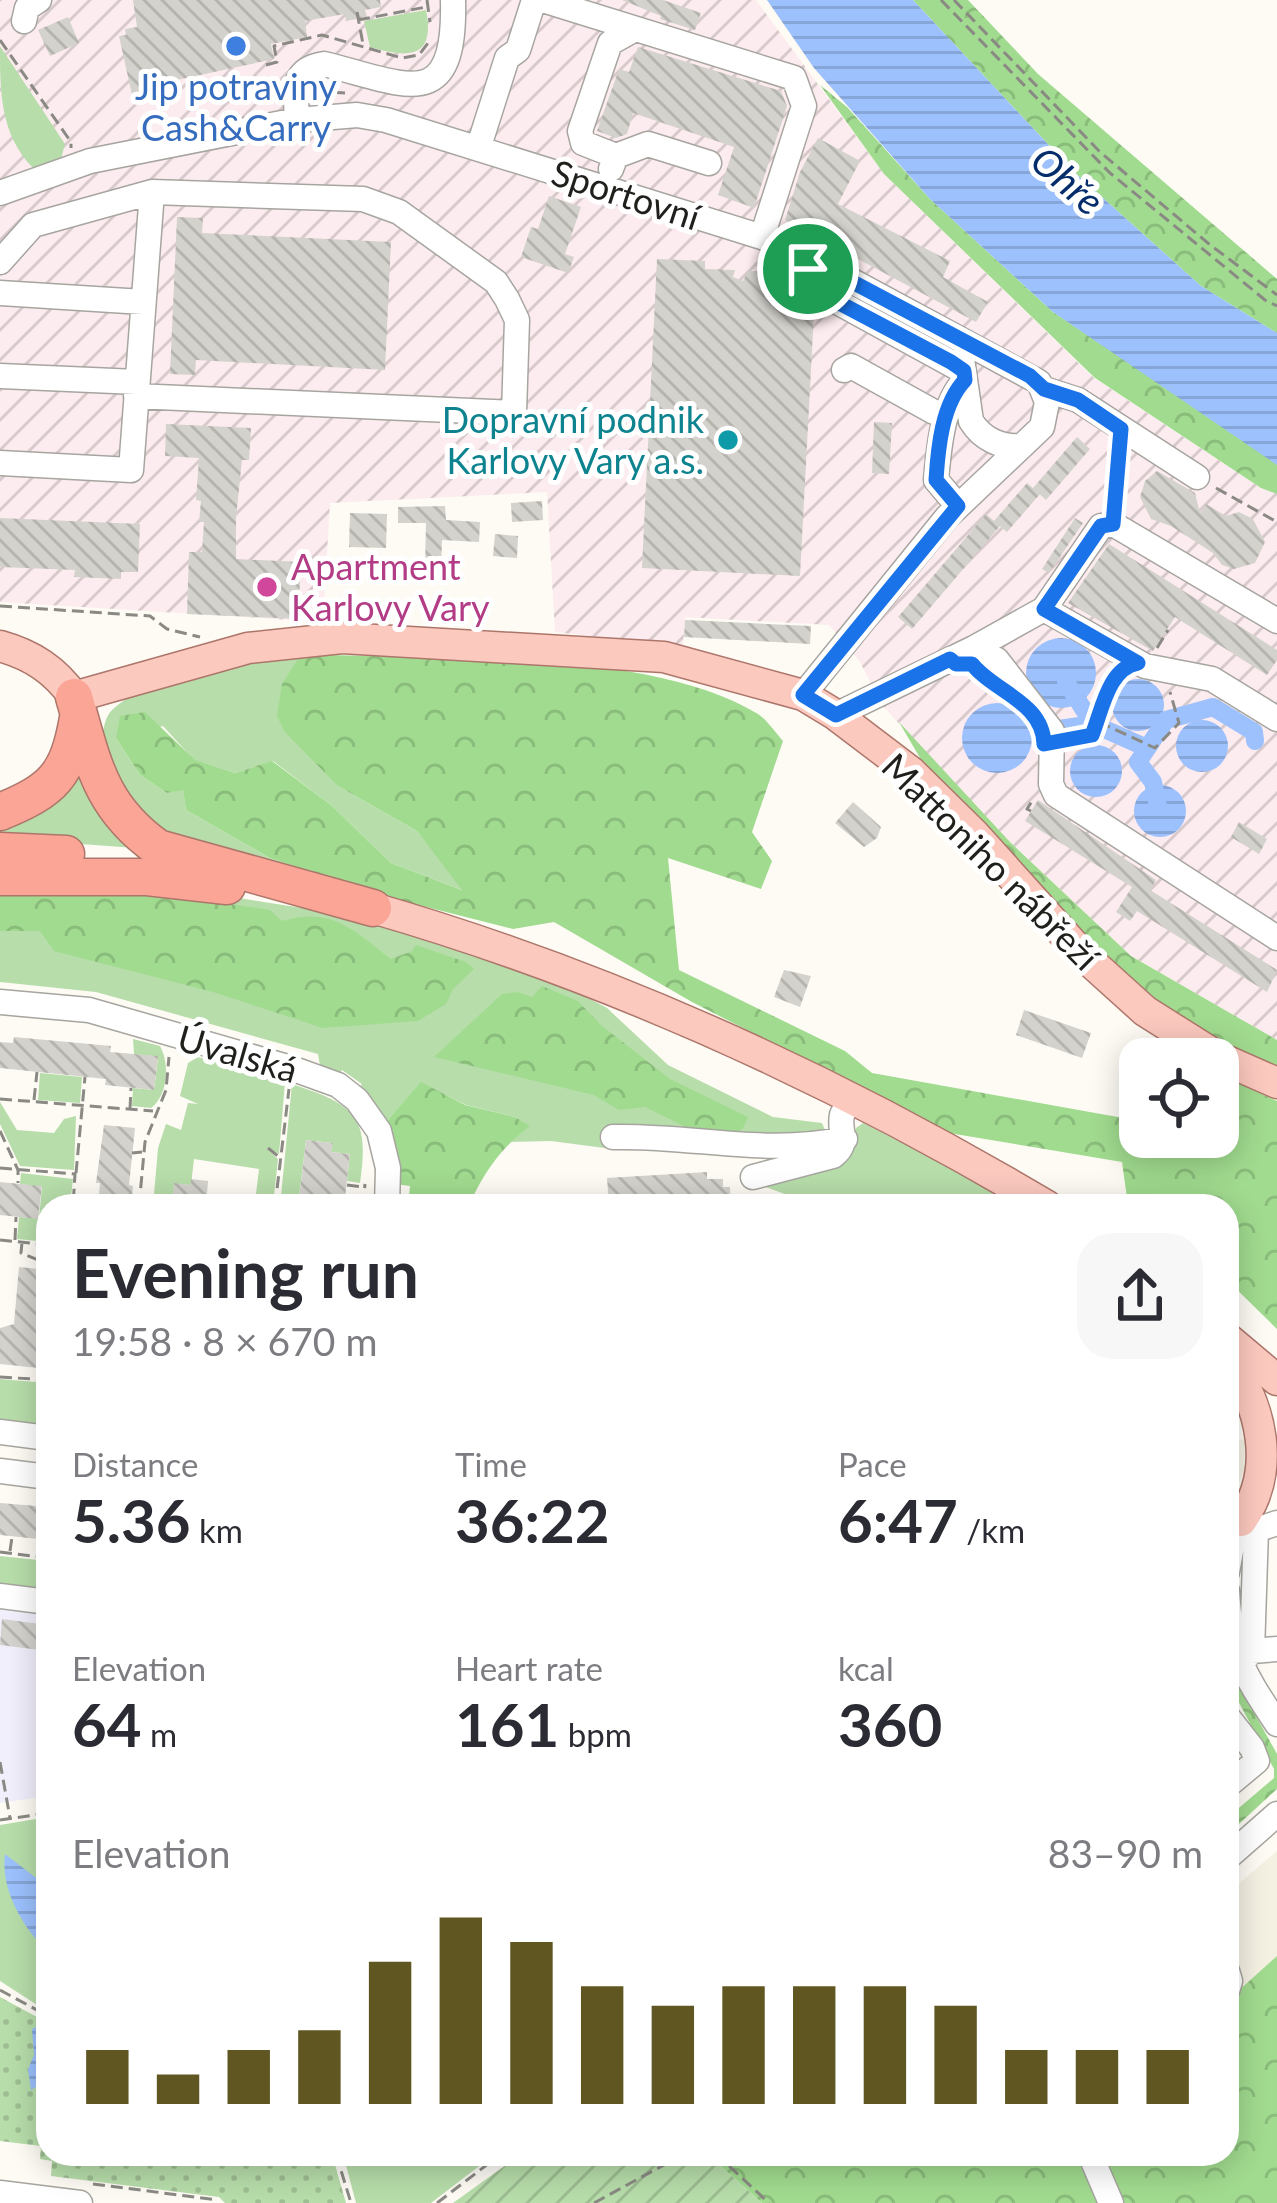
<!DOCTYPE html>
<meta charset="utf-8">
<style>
:root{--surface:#fff;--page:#f7f7f7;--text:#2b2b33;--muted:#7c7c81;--accent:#5f5622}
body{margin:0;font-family:Lato,sans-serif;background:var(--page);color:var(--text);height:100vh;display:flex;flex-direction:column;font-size:45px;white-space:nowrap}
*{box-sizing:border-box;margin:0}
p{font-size:39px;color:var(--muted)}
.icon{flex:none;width:66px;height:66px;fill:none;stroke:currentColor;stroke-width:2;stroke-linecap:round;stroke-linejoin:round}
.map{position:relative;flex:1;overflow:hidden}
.side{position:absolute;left:36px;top:1194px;width:1203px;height:972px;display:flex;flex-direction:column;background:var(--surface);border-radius:36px;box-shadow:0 6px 30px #0003}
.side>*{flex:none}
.fabs{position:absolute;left:1119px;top:1038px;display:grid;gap:24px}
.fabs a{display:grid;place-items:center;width:120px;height:120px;border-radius:24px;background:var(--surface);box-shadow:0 6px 30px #0003;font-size:60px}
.pin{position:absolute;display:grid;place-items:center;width:102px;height:102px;color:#fff;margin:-51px;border:6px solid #fff;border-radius:50%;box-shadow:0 3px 12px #0007}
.round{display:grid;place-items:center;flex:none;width:126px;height:126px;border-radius:36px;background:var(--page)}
.summary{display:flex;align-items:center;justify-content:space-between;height:204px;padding:0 36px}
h1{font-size:66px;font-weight:700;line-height:90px}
.stats{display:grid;grid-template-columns:repeat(3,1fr);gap:18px;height:204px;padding:12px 36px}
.stats div{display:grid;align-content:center}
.stats b{font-size:60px;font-weight:700}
.stats small{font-size:33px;font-weight:400}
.stats p{font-size:33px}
.chart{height:336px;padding:24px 36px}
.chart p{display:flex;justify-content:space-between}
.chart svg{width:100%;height:216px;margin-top:12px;stroke:var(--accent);stroke-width:6}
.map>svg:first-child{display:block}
</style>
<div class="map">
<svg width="1277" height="2203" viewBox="0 0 1277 2203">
<defs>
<pattern id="industrial-furrows" width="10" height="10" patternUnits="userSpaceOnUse" patternTransform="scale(3)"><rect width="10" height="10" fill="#fdecef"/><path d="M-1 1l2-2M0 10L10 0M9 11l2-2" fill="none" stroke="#d8cacc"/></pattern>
<pattern id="forest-crowns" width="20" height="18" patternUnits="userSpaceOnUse" patternTransform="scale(3)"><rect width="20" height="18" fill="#a1db8f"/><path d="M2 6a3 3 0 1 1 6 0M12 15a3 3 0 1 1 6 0" fill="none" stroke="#8abc7b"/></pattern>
<pattern id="park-dots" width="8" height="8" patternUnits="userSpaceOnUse" patternTransform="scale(3)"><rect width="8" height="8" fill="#b7ddaa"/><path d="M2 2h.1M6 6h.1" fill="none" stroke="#9dbd92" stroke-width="1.8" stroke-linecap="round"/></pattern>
<pattern id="garden-furrows" width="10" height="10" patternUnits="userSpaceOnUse" patternTransform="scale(3)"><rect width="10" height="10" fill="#b7ddaa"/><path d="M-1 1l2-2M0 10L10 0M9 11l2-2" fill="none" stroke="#9dbd92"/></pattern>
<pattern id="water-rules" width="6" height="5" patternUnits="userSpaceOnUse" patternTransform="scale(3)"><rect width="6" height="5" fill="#9cc1fd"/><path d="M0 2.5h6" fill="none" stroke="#86a5d8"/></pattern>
<pattern id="building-back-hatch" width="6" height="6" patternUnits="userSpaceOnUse" patternTransform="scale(3)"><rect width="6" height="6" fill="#d4d2cc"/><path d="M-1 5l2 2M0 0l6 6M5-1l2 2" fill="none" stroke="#b6b4af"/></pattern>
</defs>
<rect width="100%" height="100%" fill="#fdfbf4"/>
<path fill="#f4f0e2" d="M 1245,1439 L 1244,1470 L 1227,1513 L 1227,1441 Z
M 1277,1851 L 1277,1965 L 1227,2028 L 1227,1894 Z"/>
<path fill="url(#industrial-furrows)" d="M 0,0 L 756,0 L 884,174 L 1094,378 L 1261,488 L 1277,494 L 1277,1040 L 1131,956 L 1010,842 L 948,777 L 882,705 L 860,662 L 829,625 L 685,617 L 683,647 L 555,632 L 547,492 L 330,503 L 323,622 L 0,602 Z"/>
<path fill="#f2effc" d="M 0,1609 L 48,1614 L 48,1796 L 0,1803 Z"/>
<path fill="#b7ddaa" d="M 426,10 C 436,60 407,58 370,47 L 364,21 Z
M 0,46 L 65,144 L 61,159 L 33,168 C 0,134 0,92 0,46 Z
M 305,651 L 330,655 L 298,659 L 338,786 L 417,831 L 465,891 L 391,863 L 331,805 L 273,761 L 235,773 L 194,760 L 163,726 L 116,738 L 140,775 L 167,793 L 183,789 L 186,810 L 270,858 L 350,883 L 200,854 L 133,818 L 102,737 C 104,727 105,717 112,710 C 152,671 252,660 305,651 Z
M 82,757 L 135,848 L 0,838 L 0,823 Z
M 0,888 L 188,890 L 315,910 L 440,940 L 575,991 L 607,1008 L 668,1065 L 773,1117 L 822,1123 L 828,1137 L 612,1133 L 612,1149 L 551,1141 L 508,1142 L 529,1126 L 515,1117 L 466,1105 L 421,1083 L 385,1123 L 358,1089 L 362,1084 L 342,1070 L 338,1076 L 320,1066 L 318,1054 L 96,992 L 0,982 Z
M 133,1039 L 160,1046 C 170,1064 168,1095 151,1108 L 132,1106 L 133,1088 L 154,1090 L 158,1057 L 134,1054 Z
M 198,1057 L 285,1082 L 279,1154 L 267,1149 L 278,1159 L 274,1196 L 256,1194 L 259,1169 L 194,1159 L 191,1185 L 175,1184 L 172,1206 L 153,1206 L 158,1148 L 166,1124 L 181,1130 L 188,1103 L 198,1104 L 180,1096 L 188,1063 Z
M 40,1073 L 82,1077 L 80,1103 L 38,1100 Z
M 292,1084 C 355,1105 370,1115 360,1183 L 347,1181 L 350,1154 L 331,1152 L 332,1143 L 306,1140 L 299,1197 L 281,1196 Z
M 0,1102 L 17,1130 L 54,1133 L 64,1119 L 76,1116 L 74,1170 L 20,1166 L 0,1124 Z
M 863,1123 L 993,1189 L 1000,1206 L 818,1206 L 757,1184 L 853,1138 L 856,1128 Z
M 21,1173 L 73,1179 L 70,1206 L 48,1206 L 48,1242 L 17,1239 L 19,1217 L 39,1218 L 42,1187 L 20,1184 Z
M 0,1379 L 48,1383 L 48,1429 L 0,1424 Z
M 0,1556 L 48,1561 L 48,1589 L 0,1584 Z
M 48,1817 L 48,2012 L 0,1981 L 0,1825 Z
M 343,2154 L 495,2154 L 431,2203 L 356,2203 Z"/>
<path fill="url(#forest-crowns)" d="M 913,0 L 968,0 L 1038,74 L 1277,279 L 1277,333 L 1201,286 L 1074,172 Z
M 820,85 L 847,107 L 930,199 L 1053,312 L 1277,462 L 1277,494 L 1261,488 L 1095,378 L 884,174 Z
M 330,655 C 449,658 656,651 758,714 C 767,720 775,732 783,741 L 752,832 L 772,861 L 761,889 L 668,858 L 679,970 L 845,1051 L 872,1073 L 1140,1121 L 1140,1137 L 1218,1137 L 1218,1073 L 1277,1101 L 1277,1329 L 1227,1280 L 1227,1206 L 1140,1206 L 1127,1198 L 1122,1162 L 949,1133 L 692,1002 L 554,922 L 513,929 L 383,896 L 270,858 L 186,810 L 183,790 L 167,793 L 140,775 L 116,738 L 120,716 L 145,712 L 195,760 L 235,773 L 272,761 L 331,805 L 391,863 L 462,890 L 417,831 L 338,786 L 284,731 L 277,716 L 282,684 L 298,659 Z
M 899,722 L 1010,842 L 1131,956 L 1277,1040 L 1277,1069 L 1184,1027 L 1124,980 L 934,782 Z
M 158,893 L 270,910 L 282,921 C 332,906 353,930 391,959 L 412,951 L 416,945 L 466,962 L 474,969 L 453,989 L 446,1004 L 418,1021 L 323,1028 L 213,992 L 54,951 L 40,931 L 0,931 L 0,894 Z
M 542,986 L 578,1001 L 602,1026 L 670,1079 L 748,1117 L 743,1128 L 730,1139 L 694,1131 L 645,1107 L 619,1110 L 594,1095 L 434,1057 L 502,994 L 518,992 L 532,997 Z
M 421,1082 L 465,1105 L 515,1117 L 530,1126 C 501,1148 483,1173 469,1206 L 408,1206 L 410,1186 L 395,1184 L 385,1123 Z
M 1240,1687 L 1277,1754 L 1277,1789 L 1227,1835 L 1227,1818 L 1274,1778 L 1274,1769 L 1234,1693 Z
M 1277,1956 L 1277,2203 L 762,2203 L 707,2154 L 1227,2154 L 1227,2001 Z"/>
<path fill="url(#park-dots)" d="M 0,1997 L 48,2023 L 48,2154 L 332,2154 L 346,2203 L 225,2203 L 219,2197 L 51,2176 L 52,2161 L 40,2159 L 41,2146 L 0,2141 Z"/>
<path fill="url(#garden-furrows)" d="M 521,2154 L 707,2154 L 762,2203 L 453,2203 Z"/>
<path fill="url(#water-rules)" d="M 767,0 L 913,0 L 1074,172 L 1201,286 L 1277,333 L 1277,465 L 1053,312 L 930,199 L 814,68 Z
M1026 673a35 35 0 1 1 70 0a35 35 0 1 1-70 0Z
M1112 705a26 26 0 1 1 52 0a26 26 0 1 1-52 0Z
M962 738a35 35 0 1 1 70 0a35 35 0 1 1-70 0Z
M1176 746a26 26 0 1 1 52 0a26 26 0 1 1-52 0Z
M1070 771a26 26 0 1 1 52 0a26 26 0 1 1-52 0Z
M1134 811a26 26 0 1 1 52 0a26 26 0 1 1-52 0Z
M 5,1854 L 48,1887 L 48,1952 C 24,1929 0,1890 5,1854 Z
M 38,2026 L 48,2030 L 48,2079 L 31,2090 L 28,2069 L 34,2055 L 32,2029 Z"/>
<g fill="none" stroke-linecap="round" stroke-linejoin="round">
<path stroke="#9cc1fd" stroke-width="18" d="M 1066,682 L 1093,724 L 1147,748
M 1059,729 L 1093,724
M 1158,806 L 1153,782 L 1138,762 L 1166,720 L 1213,707 L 1254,732 L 1255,741"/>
</g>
<path fill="url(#building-back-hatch)" d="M 133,0 L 380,0 L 381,7 L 365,10 L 367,17 L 346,21 L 345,14 L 305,21 L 307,37 L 271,44 L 274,59 L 149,86 L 150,91 L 132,95 L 119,36 L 126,35 L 125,29 L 137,27 Z
M 622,0 L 663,0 L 701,13 L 695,30 L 660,19 L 661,16 Z
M 68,17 L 79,43 L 50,56 L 38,30 Z
M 638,47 L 781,91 L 787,106 L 754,208 L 718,195 L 734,147 L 633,113 L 627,134 L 616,138 L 597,131 L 619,69 L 629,72 Z
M 818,138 L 860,161 L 838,204 L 950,261 L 943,277 L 988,302 L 976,322 L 785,220 L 800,172 Z
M 549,196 L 581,207 L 565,254 L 574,257 L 568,273 L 521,257 L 531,227 L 538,229 Z
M 177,217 L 203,218 L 202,233 L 391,242 L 385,370 L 196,360 L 195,375 L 170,374 Z
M 657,259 L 705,261 L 705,269 L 735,270 L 733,277 L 743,281 L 748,271 L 780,272 L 778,311 L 814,313 L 800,576 L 642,568 Z
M 874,422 L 892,423 L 889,474 L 872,473 Z
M 166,424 L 251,428 L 249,460 L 242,460 L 236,518 L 236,559 L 301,562 L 298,619 L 187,614 L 189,552 L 202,552 L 204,522 L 199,522 L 201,501 L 196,500 L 199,458 L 165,456 Z
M 1077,437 L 1090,449 L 1046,500 L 1033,488 Z
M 1157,471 L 1195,493 L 1200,513 L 1206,504 L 1226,516 L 1239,512 L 1253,519 L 1265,542 L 1255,563 L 1234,569 L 1222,565 L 1213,553 L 1171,526 L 1151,519 L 1140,497 L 1145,481 Z
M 1027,483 L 1040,494 L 1007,532 L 1000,526 L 912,629 L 898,617 L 986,514 L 994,521 Z
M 542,501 L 543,520 L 512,522 L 511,503 Z
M 445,506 L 446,520 L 480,522 L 479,542 L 442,540 L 441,568 L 425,567 L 426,523 L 398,523 L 398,507 Z
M 350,513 L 387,514 L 386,548 L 349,547 Z
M 0,518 L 140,524 L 138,572 L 121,572 L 121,579 L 74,577 L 75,570 L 0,567 Z
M 1075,518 L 1083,523 L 1049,573 L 1042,569 Z
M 495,534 L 518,536 L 517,558 L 493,556 Z
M 1109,544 L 1277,650 L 1277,660 L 1267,675 L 1175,617 L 1153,651 L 1068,603 Z
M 685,620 L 811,626 L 810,644 L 684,637 Z
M 1038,800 L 1156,880 L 1150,890 L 1277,970 L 1267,992 L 1137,911 L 1130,921 L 1116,912 L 1132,887 L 1025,821 Z
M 853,802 L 881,827 L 877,838 L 864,847 L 835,823 Z
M 1239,822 L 1267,839 L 1259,854 L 1231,837 Z
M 784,970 L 811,976 L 800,1007 L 774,997 Z
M 1024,1010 L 1091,1033 L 1082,1058 L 1016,1035 Z
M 14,1037 L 111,1046 L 110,1052 L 158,1056 L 154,1090 L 105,1085 L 106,1079 L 0,1068 L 0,1042 L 13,1043 Z
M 104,1125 L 135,1128 L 129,1185 L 133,1186 L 131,1206 L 98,1206 L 100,1183 L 96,1183 Z
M 306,1140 L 333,1143 L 331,1152 L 350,1154 L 344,1206 L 298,1206 Z
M 707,1172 L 707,1179 L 723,1179 L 723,1187 L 730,1187 L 731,1206 L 714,1206 L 714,1201 L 609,1206 L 607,1178 Z
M 191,1179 L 208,1181 L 206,1206 L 172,1206 L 174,1183 L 191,1185 Z
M 0,1182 L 42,1186 L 38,1219 L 0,1215 Z
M 19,1267 L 48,1270 L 48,1369 L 0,1364 L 0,1328 L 14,1324 Z
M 0,1503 L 48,1507 L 48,1540 L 0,1535 Z
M 2,1619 L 48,1625 L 48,1651 L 0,1645 Z"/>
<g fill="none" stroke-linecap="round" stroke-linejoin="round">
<g stroke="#a7a59f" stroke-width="27">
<path id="minor" d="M 543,0 L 794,78 L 804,106 L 762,237
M 24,21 L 27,8 L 39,0
M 297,120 C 296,92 290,69 324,64 C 406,84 456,116 453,0
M 479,146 L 507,58 L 518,50 L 534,0
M 616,156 L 583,143 L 580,131 L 610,43 L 635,29
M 611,169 L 616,156 L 648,144 L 709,163
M 0,193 L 90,161 L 297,120 L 357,115 L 386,120 L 762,237 L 806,256 L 1039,382 L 1047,402 L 1042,427 L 947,517 L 803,695
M 800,255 L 830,298 L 963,371
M 0,262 L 33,225 L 152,192
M 0,293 L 143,302
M 962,359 L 971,421 C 982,439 1001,448 1022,446
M 844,370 L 851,366 L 934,412 L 947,414
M 0,376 L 137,382
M 1044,389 L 1078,400 L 1197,477
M 0,463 L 131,470 L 152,192 L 363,199 L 399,212 L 496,282 L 507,299 L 517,320 L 514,413 L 136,396
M 958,506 L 936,480 C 939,448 942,404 965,380
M 1044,609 L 1101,526 L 1113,524 L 1277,621
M 974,648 L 1044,609 L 1145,666 L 1212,679 L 1277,719
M 836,715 L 974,648 L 997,660 L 1052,731 L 1051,784 L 1056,795 L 1277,938
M 0,1002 L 89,1010 L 291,1068 L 338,1085 L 357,1100 L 379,1131 L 388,1168 L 387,1206
M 613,1137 C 695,1135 763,1156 845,1139
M 753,1177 L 833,1156 C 851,1142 838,1132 842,1115 C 844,1110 848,1105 851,1100
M 0,1432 L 48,1438
M 0,1471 L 48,1477
M 1227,1572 L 1235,1530 L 1241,1521 L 1256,1530 L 1277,1523
M 1227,1591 C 1231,1655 1243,1672 1277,1724
M 0,1596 L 48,1602
M 1252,1651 L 1277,1649
M 1239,1665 L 1252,1651 L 1256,1530
M 1227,1716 L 1252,1748 L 1257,1761 L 1227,1786
M 1227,1858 L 1277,1814
M 1227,1971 L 1230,1981 L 1227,1991
M 1090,2154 L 1111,2203
M 0,2193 L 80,2203"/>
</g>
<g stroke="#ad766b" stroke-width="33">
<path id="major" d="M 0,646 C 32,655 55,670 74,697 L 248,648 L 342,638 L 664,657 L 803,695 L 836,715 L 911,772 L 975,835 L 1083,955 L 1145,1011 L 1218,1057 L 1277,1083
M 373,908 C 608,976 837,1081 1047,1206
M 1227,1338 L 1277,1380
M 1227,1358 C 1262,1405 1277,1470 1241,1521"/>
</g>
<g stroke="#ad766b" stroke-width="39">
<path id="highway" d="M 74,697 C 93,762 99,806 158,848 L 373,908
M 0,812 C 54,790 68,775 78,718
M 0,851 L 66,854
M 0,877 L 147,877 L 227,886"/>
</g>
<path stroke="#8a8984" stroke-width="3" stroke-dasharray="12 6" stroke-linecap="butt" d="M 427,0 L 430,22
M 941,0 L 1110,173 L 1265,300 L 1277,306
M 954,0 L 1100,152 L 1209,244 L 1277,295
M 357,12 L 363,44
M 358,20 L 426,7
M 0,40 L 71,142 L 71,148
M 266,65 L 277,62 L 274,46 L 322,35 L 402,58 L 419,55 L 428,43
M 319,91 L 345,93
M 1216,488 L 1277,522
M 1114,505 L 1119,449
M 0,606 L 150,616 L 167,629 L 200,637
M 1157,648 L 1168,630
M 1099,722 L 1155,748 L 1179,723 L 1170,692
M 1071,738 L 1092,735 L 1117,676
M 1031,811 L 1027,809 L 1034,798
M 0,1099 L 153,1111
M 34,1100 L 37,1072
M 130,1109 L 131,1088
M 0,1131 L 18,1170 L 18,1183
M 268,1148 L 279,1157
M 132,1153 L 142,1152
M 0,1168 L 75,1174 L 73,1206
M 76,1173 L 85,1077
M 347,1185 L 363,1187
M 236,1196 L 298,1202
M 139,1206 L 145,1142 L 166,1090 L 169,1057
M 275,1206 L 289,1089
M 363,1206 L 365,1184
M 517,1206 L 517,1201
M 0,1240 L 48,1245
M 15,1240 L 16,1217
M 22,1242 L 21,1253 L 48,1264
M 0,1377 L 48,1380
M 47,1507 L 48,1502
M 10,1551 L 12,1537
M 0,1552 L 48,1558
M 0,1762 L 10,1818
M 0,1820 L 48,1813
M 0,1990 L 48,2016
M 336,2154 L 351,2203
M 716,2154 L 769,2203
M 93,2184 L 218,2200
M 437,2203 L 501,2154
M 594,2203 L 684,2154"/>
<use href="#minor" stroke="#fff" stroke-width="24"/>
<use href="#major" stroke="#fcc9bf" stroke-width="30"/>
<use href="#highway" stroke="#faa595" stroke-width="36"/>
</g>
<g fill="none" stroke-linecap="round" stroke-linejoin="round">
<g stroke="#fff" stroke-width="24">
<path id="route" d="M 798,253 L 1030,376 L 1044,389 L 1078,400 L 1121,429 L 1113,524 L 1101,526 L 1044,609 L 1138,663 C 1108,668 1102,711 1092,735 L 1044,744 C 1043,702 994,692 972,664 L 956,664 L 950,659 L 836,715 L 803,695 L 958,506 L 936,480 C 938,448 942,404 965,380 L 964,371 L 951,362 L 830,298 Z"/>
</g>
<use href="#route" stroke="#1a73e8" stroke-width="15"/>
</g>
<circle fill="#3f7fe0" stroke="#fff" stroke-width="4.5" cx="236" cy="46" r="12"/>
<circle fill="#0f9aa8" stroke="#fff" stroke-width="4.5" cx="728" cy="440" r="12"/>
<circle fill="#d1479c" stroke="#fff" stroke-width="4.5" cx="267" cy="587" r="12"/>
<g text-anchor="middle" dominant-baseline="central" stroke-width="10" stroke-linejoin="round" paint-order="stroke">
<g font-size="36" fill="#366cbe" stroke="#fff">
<text x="236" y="86">Jip potraviny<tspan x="236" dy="41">Cash&amp;Carry</tspan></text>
</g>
<g font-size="36" fill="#1f1f1c" stroke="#fff">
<text transform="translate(626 194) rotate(18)">Sportovní</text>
<text transform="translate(991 861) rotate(45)">Mattoniho nábřeží</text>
<text transform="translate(238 1053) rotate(16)">Úvalská</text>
</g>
<g font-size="36" fill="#0d838f" stroke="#fff" text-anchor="end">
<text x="704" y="419">Dopravní podnik<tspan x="704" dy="41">Karlovy Vary a.s.</tspan></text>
</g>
<g font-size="36" fill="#b23c85" stroke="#fff" text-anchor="start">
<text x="291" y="566">Apartment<tspan x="291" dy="41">Karlovy Vary</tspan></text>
</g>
<g font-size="39" font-style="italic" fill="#052d6c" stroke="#fff">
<text transform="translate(1068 180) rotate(41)">Ohře</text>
</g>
</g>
</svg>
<div class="fabs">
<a><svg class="icon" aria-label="locate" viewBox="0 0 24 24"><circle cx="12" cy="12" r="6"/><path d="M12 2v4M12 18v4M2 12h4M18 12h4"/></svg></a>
</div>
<div class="pin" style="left:808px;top:269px;background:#1e9e55"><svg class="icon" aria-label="arrive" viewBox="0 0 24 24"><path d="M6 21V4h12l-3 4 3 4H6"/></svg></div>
<section class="side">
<div class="summary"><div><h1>Evening run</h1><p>19:58 · 8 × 670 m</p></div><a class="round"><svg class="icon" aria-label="share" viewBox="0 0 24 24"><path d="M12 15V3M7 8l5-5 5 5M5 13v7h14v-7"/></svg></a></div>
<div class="stats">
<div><p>Distance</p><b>5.36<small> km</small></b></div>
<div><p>Time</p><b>36:22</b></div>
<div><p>Pace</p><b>6:47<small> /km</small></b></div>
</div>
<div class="stats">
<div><p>Elevation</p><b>64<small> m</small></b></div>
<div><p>Heart rate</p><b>161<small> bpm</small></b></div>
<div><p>kcal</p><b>360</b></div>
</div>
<div class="chart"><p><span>Elevation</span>83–90 m</p>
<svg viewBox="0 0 160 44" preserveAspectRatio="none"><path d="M5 44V33M15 44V38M25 44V33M35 44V29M45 44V15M55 44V6M65 44V11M75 44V20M85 44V24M95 44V20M105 44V20M115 44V20M125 44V24M135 44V33M145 44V33M155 44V33"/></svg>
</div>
</section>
</div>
